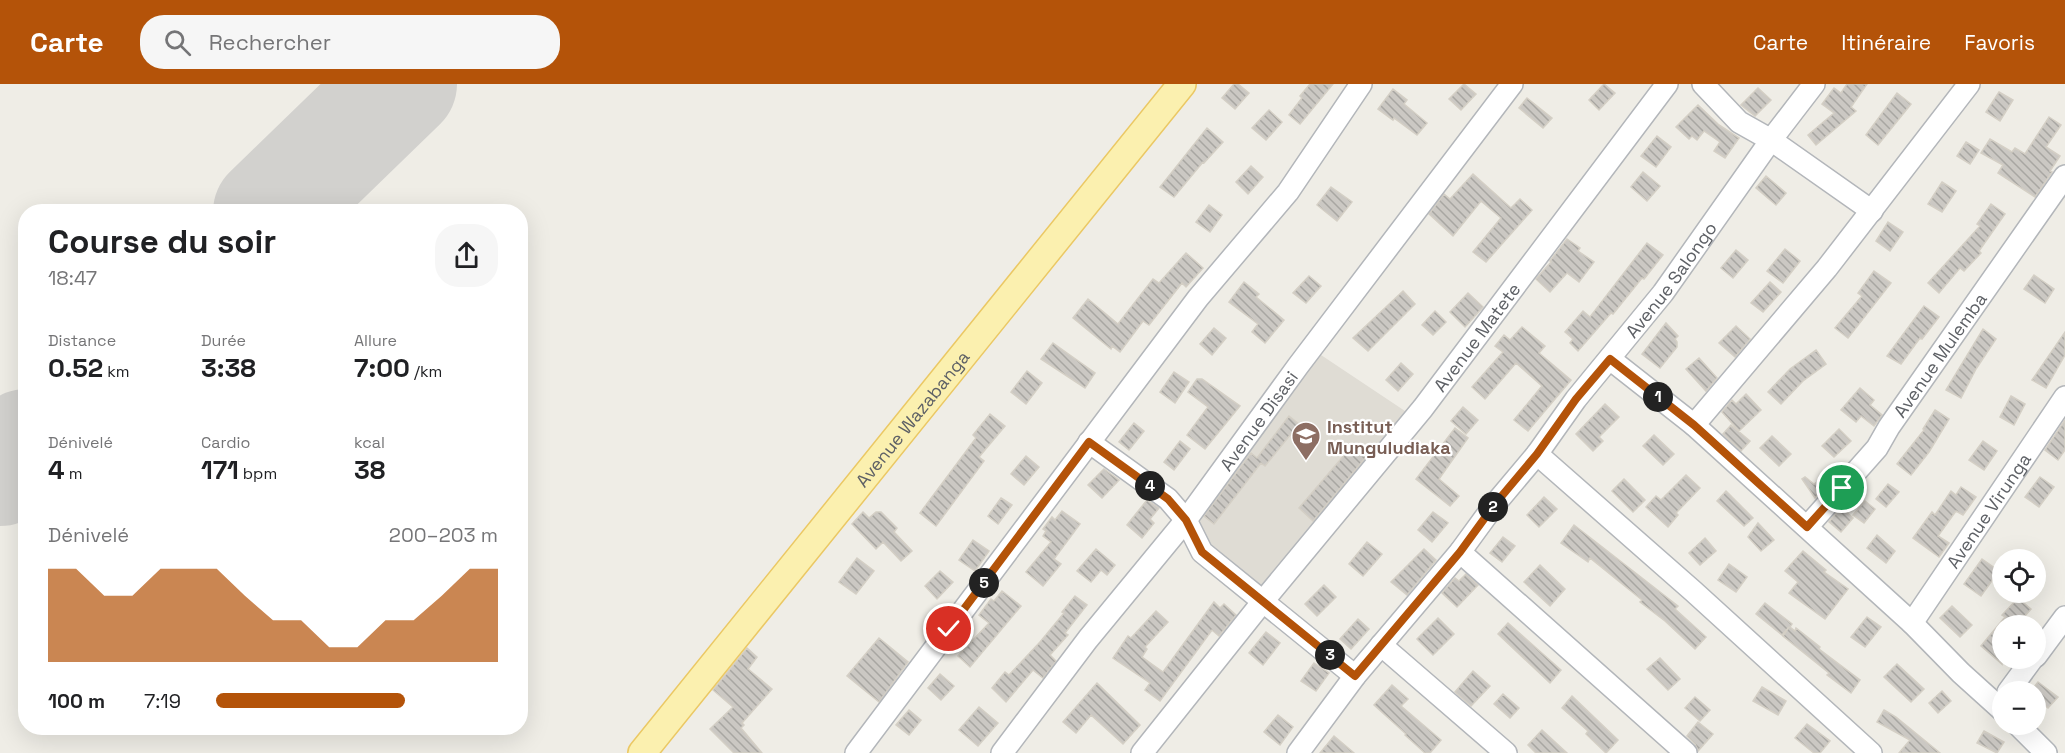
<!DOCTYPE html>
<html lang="fr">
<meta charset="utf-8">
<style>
:root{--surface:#fff;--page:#f6f6f6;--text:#202124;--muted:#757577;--accent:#b45309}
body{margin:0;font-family:"Space Grotesk",sans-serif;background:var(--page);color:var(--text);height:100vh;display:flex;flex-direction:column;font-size:22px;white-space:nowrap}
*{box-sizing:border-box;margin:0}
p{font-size:20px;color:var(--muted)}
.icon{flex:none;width:33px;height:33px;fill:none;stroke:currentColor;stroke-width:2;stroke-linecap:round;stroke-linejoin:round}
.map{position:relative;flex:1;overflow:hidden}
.drawer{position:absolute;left:18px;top:120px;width:510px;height:531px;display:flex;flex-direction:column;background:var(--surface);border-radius:24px;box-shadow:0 6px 24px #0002}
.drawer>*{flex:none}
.fabs{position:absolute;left:1992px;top:465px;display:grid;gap:12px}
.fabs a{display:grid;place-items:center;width:54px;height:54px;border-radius:50%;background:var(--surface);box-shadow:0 6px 24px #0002;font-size:30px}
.pin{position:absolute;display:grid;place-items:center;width:51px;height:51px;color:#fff;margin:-26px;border:3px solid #fff;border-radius:50%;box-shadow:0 2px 6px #0007}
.km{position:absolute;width:30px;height:30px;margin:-15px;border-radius:50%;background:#222;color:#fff;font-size:16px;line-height:30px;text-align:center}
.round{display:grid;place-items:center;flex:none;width:63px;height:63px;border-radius:24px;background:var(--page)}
.headline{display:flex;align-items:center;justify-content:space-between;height:102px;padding:0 30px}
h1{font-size:33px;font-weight:700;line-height:45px}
.metrics{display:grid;grid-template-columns:repeat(3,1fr);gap:9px;height:102px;padding:6px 30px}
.metrics div{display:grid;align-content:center}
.metrics b{font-size:26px;font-weight:700}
.metrics small{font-size:16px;font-weight:400}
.metrics p{font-size:16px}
.chart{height:168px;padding:12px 30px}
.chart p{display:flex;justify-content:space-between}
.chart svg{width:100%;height:108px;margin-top:6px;fill:var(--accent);opacity:.7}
ul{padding:0 30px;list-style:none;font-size:20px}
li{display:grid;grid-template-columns:96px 72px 1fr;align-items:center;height:45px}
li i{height:15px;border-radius:8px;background:var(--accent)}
header{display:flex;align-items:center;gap:36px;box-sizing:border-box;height:84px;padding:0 30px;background:var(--accent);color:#fff}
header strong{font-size:28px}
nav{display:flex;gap:33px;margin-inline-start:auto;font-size:21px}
.search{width:420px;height:54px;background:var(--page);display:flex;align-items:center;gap:15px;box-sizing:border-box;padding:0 21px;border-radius:24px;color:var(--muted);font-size:22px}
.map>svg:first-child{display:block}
</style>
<header>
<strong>Carte</strong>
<div class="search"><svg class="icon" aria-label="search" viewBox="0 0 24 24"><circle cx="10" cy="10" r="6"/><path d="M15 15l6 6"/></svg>Rechercher</div>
<nav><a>Carte</a><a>Itinéraire</a><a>Favoris</a></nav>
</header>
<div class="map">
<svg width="2065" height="669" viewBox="0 0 2065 669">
<defs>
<pattern id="building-back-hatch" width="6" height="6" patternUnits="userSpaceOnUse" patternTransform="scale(1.5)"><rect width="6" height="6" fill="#cbc8c3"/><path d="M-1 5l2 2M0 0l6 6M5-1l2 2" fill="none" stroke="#a8a6a2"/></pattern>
</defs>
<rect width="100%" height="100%" fill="#efede6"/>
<path fill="#dfdcd4" d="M 1318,269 L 1411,331 L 1264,511 L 1202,464 L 1199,440 L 1204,424 Z"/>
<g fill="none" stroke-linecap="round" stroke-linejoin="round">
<path stroke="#d2d1ce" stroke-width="112" d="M 269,128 L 401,0
M 0,386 L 26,361"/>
</g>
<path fill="url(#building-back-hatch)" stroke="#d4cfc5" stroke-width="1.5" d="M 1234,0 L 1238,0 L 1249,9 L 1235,25 L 1222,14 Z
M 1310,0 L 1333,0 L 1300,40 L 1289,31 L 1302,14 L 1300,12 Z
M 1464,0 L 1476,10 L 1461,26 L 1449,15 Z
M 1604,0 L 1615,9 L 1599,26 L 1589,16 Z
M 1847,0 L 1867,0 L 1851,23 L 1856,27 L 1816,61 L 1808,51 L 1834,29 L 1822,20 L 1834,4 L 1841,9 Z
M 1758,4 L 1771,16 L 1755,32 L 1741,21 Z
M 1393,5 L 1407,16 L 1404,20 L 1427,39 L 1417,51 L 1394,34 L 1393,36 L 1378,25 Z
M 1999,8 L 2013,16 L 2000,37 L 1986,28 Z
M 1897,9 L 1911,20 L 1878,61 L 1866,51 Z
M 1527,14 L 1552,34 L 1543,44 L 1519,24 Z
M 1698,21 L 1719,41 L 1739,54 L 1725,74 L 1714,67 L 1720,58 L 1704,47 L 1697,56 L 1692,52 L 1689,55 L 1676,43 Z
M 1269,26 L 1282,38 L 1266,56 L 1252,44 Z
M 2049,33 L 2061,41 L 2046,63 L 2060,72 L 2050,87 L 2052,88 L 2035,113 L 1998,89 L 2003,81 L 1981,69 L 1990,55 L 2012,68 L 2015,64 L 2025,70 Z
M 1207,44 L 1223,58 L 1204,79 L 1203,78 L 1174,113 L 1160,103 Z
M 1657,52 L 1671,63 L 1656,83 L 1641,72 Z
M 1966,58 L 1979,66 L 1970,80 L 1957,72 Z
M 1251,82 L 1263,93 L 1248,110 L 1236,98 Z
M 1643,88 L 1660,102 L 1647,117 L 1631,103 Z
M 1473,90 L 1511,124 L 1520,115 L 1532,126 L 1486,178 L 1473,168 L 1501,134 L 1481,117 L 1453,152 L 1429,130 L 1444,110 L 1450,115 Z
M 1766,92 L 1786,109 L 1776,121 L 1756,104 Z
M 1942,98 L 1956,107 L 1942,128 L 1928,120 Z
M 1331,103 L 1352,118 L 1337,137 L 1317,121 Z
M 1991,120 L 2005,130 L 1979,167 L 1981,169 L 1964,187 L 1960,184 L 1939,209 L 1928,199 L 1980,142 L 1977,140 Z
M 1209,121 L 1222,131 L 1210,148 L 1196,138 Z
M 1888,138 L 1903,148 L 1890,167 L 1876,157 Z
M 1567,155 L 1580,164 L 1578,167 L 1594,178 L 1579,198 L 1567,189 L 1550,208 L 1536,195 L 1551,178 L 1550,177 Z
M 1647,159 L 1663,171 L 1644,195 L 1642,194 L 1613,230 L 1611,229 L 1578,267 L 1570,259 L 1573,255 L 1565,248 L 1583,227 L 1590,233 Z
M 1785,165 L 1800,177 L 1783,199 L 1767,187 Z
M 1736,166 L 1748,176 L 1733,194 L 1721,184 Z
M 1186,169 L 1203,184 L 1186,203 L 1182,199 L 1149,241 L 1143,237 L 1120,268 L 1112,262 L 1111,265 L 1073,234 L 1088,215 L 1118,240 L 1153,195 L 1159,199 Z
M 1874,187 L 1891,199 L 1848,254 L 1835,244 L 1862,212 L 1858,209 Z
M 2034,191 L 2054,205 L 2045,219 L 2024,205 Z
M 1309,192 L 1321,202 L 1306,219 L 1293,209 Z
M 1244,198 L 1259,210 L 1256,213 L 1284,236 L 1265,259 L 1252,248 L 1258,240 L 1229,218 Z
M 1770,198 L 1781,208 L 1763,228 L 1751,219 Z
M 1403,207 L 1415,220 L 1368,267 L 1353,254 Z
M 1468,209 L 1483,223 L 1465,243 L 1450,228 Z
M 1924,222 L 1939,233 L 1922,255 L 1920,254 L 1901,280 L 1887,272 Z
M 1435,227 L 1446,238 L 1433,251 L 1422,241 Z
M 1666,239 L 1678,252 L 1675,255 L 1677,258 L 1677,263 L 1660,284 L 1642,270 Z
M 1736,242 L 1750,255 L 1735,273 L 1719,259 Z
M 1522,243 L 1545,262 L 1539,269 L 1571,296 L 1528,347 L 1514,336 L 1542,302 L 1516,279 L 1485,315 L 1472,303 L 1503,268 L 1495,262 L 1504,251 L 1510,256 Z
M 1214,244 L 1226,254 L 1212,271 L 1200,260 Z
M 1983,245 L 1996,255 L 1976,285 L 1961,314 L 1946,306 Z
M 2065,248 L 2065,271 L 2046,304 L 2032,296 Z
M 1053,259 L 1095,289 L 1085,304 L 1041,275 Z
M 1816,266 L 1826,280 L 1803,297 L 1781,320 L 1768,308 L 1790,285 Z
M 1699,274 L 1717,294 L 1706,307 L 1686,285 Z
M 1401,279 L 1413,290 L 1398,307 L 1386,296 Z
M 1027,287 L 1042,299 L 1026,320 L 1011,308 Z
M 1174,288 L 1189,298 L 1175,319 L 1160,308 Z
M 1197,295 L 1202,295 L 1240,322 L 1205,365 L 1187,351 L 1208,323 L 1188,308 Z
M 1860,304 L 1874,316 L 1870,321 L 1882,331 L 1874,342 L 1861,332 L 1856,338 L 1841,326 Z
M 1746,310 L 1761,326 L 1739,347 L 1722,328 L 1732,316 L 1736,320 Z
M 2011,312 L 2025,320 L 2014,341 L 2000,333 Z
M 1605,320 L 1619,333 L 1599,353 L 1603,357 L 1593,367 L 1576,350 Z
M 1463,323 L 1478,336 L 1466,350 L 1451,337 Z
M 1935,326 L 1949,335 L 1929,368 L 1911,391 L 1897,380 L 1924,346 L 1923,345 Z
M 990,330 L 1005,342 L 979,373 L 984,377 L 936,442 L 920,429 L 976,354 L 973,351 Z
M 1289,332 L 1299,340 L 1265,382 L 1261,379 L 1214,440 L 1204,432 L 1251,369 L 1257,374 Z
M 2065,336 L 2065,366 L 2058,376 L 2045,366 Z
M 1134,339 L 1144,347 L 1129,366 L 1119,358 Z
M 1731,341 L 1750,357 L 1741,367 L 1723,350 Z
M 1455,344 L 1468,354 L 1439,395 L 1459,412 L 1450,422 L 1416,395 Z
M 1839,345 L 1851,357 L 1834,373 L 1822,362 Z
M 1654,351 L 1674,370 L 1663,381 L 1643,362 Z
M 1772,352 L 1791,370 L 1779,382 L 1760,364 Z
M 1180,357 L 1190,365 L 1174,386 L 1164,378 Z
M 1983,357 L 1997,367 L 1984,386 L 1969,376 Z
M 1352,362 L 1366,373 L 1313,437 L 1299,424 Z
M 1026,372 L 1039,383 L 1024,401 L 1011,390 Z
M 1104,385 L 1119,396 L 1102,414 L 1088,401 Z
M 1686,391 L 1700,404 L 1676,429 L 1678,431 L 1668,443 L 1646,423 L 1656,412 L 1661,416 Z
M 1827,391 L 1831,397 L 1815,414 L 1802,395 L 1805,393 L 1814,400 Z
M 2040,393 L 2054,403 L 2039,423 L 2025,413 Z
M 1624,395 L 1645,416 L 1633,428 L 1612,407 Z
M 1888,400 L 1899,408 L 1886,423 L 1876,415 Z
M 1961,403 L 1976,413 L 1963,431 L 1956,427 L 1938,452 L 1949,459 L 1939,473 L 1913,454 L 1932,428 L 1935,431 L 1951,407 L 1956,411 Z
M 1726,407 L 1753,434 L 1744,442 L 1717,417 Z
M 1544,413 L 1557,425 L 1539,443 L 1527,431 Z
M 1001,414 L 1012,421 L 998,440 L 988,432 Z
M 1147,416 L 1159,424 L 1150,435 L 1154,439 L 1142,454 L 1127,441 Z
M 1865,417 L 1875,425 L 1864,439 L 1853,431 Z
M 1841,423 L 1853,434 L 1841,448 L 1829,438 Z
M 1062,427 L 1080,440 L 1054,475 L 1061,480 L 1043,502 L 1026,488 L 1051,458 L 1043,452 L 1046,447 L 1043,445 L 1052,433 L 1055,436 Z
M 863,428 L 869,434 L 876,428 L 881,428 L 897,444 L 894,448 L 912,467 L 901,477 L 883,458 L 876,465 L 852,440 Z
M 1433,428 L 1448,439 L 1432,458 L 1418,446 Z
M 1758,439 L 1774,456 L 1761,467 L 1748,453 Z
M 1574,441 L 1678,522 L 1675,525 L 1706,553 L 1695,565 L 1665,537 L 1640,518 L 1642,516 L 1590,474 L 1588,478 L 1561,459 Z
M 1877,451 L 1895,467 L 1886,479 L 1867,464 Z
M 1503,453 L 1515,462 L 1502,478 L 1490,469 Z
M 1705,454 L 1716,467 L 1700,481 L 1689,469 Z
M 973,456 L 989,467 L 975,487 L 959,476 Z
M 1367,458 L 1382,470 L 1363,492 L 1349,480 Z
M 1096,465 L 1115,481 L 1107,491 L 1101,486 L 1091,498 L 1077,487 Z
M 1424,465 L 1436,476 L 1407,511 L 1391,498 Z
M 1803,467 L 1826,486 L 1824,488 L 1848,505 L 1825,535 L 1789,509 L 1798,498 L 1785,487 Z
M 857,474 L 874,487 L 856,510 L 839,498 Z
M 1982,475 L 1999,487 L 1981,512 L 1964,500 Z
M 1729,480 L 1747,493 L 1736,508 L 1718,496 Z
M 1540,481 L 1565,505 L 1550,522 L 1524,498 Z
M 940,487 L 953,498 L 937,515 L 925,502 Z
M 1466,490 L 1478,501 L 1457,523 L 1442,509 L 1455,494 L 1459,497 Z
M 1324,501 L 1336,513 L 1317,532 L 1305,520 Z
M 1002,507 L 1021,522 L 970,583 L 958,572 L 989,539 L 979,531 L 991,515 L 994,517 Z
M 1075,512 L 1087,521 L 1065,549 L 1068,551 L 1050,571 L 1056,577 L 1043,594 L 1033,586 L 1006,618 L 992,604 L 1005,588 L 1009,591 L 1040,558 L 1064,529 L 1062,528 Z
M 2018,514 L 2031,525 L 2016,542 L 2002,542 L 2002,580 L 1981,562 L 2005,533 L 2002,531 Z
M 1214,518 L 1220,524 L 1224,520 L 1236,531 L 1219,552 L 1212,546 L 1160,617 L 1145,606 L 1150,599 L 1113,574 L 1128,552 L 1131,554 L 1156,527 L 1168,538 L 1145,563 L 1147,565 L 1142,573 L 1163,588 Z
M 1765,519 L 1792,540 L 1790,543 L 1795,547 L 1796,544 L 1820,563 L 1819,565 L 1860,596 L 1851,609 L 1827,591 L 1829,589 L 1783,552 L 1789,543 L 1782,551 L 1756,530 Z
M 1952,522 L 1972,541 L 1960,553 L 1940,534 Z
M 1867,533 L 1881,543 L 1865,563 L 1851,553 Z
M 1438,534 L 1454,550 L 1433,571 L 1417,555 Z
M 1358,535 L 1369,545 L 1351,565 L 1340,555 Z
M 1508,539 L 1561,586 L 1550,599 L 1498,550 Z
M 1266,548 L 1280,559 L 1263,581 L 1249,569 Z
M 879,554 L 908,578 L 879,618 L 847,592 Z
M 747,564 L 757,573 L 748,585 L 772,605 L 742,639 L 744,641 L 741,644 L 762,669 L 734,669 L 710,645 L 733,623 L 713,606 Z
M 1660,574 L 1680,595 L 1668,606 L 1647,585 Z
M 1314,579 L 1329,589 L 1316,607 L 1301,597 Z
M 1897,580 L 1924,605 L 1911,618 L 1884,593 Z
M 1473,587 L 1490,602 L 1471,622 L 1455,608 Z
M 940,590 L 954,602 L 941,616 L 928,604 Z
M 2038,598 L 2058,613 L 2048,624 L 2036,614 L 2036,608 L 2030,608 Z
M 1097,599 L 1140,641 L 1123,660 L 1091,631 L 1076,649 L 1063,638 Z
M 1392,601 L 1408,615 L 1401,622 L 1441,656 L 1430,669 L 1425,669 L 1405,651 L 1406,650 L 1374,621 Z
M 1762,603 L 1786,617 L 1778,631 L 1753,617 Z
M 1942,607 L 1951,617 L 1938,629 L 1929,619 Z
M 1503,610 L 1519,624 L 1510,634 L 1494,620 Z
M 1572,612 L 1618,656 L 1606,669 L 1586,650 L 1588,647 L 1562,624 Z
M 1695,613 L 1710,626 L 1700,637 L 1685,624 Z
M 979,623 L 998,639 L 978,662 L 959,646 Z
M 909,626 L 921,636 L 909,651 L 896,641 Z
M 1884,626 L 1896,633 L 1940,669 L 1899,669 L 1910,656 L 1877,638 Z
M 1278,631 L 1293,643 L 1280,661 L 1264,648 Z
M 1698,638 L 1713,650 L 1698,667 L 1695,660 L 1687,652 Z
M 1807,640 L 1830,657 L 1820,669 L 1814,669 L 1795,654 Z
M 1542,646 L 1567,669 L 1536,669 L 1528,661 Z
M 1984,647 L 2004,658 L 1997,669 L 1977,659 Z
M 1334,652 L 1354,669 L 1320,669 Z"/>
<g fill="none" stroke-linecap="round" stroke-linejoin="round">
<g stroke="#b3b6ba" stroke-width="24">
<g id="minor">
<path d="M 1703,0 L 1739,38 L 1771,56 L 1872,127"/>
<path d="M 1610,275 L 1694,341 L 1912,539 L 1961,589 L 2002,626"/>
<path d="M 1694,341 L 1827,184 L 1969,0"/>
<path d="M 1089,358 L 1168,415 L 1186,436 L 1202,468 L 1355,592"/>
<path d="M 1537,370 L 1693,507 L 1871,669"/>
<path id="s1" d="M 1807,443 L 1877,364 L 1889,343 L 2065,92"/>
<path d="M 1460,468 L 1686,669"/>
<path id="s2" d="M 1912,539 L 2065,313"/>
<path d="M 1381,561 L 1506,669"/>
<path d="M 2036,572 L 2065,533"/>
<path d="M 2008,608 L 2033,574"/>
<path d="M 2017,640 L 2046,669"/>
<path d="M 856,669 L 1198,214 L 1288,108 L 1361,0"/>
<path id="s3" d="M 1002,669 L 1088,555 L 1186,436 L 1298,282 L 1512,0"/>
<path id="s4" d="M 1142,669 L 1264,516 L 1423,324 L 1667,0"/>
<path id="s5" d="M 1298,669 L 1355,592 L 1460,468 L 1495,420 L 1537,370 L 1576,315 L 1663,209 L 1771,56 L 1814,0"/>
</g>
</g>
<g stroke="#ebc864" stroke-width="30">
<g id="major">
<path id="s6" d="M 642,669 L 1182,0"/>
</g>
</g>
<use href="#minor" stroke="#fff" stroke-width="21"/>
<use href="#major" stroke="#fbf0af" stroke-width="27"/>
</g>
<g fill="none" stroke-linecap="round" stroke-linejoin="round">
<g stroke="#fff" stroke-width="12">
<path id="route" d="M 949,545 L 1089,358 L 1168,415 L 1186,436 L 1202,468 L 1355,592 L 1460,468 L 1495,420 L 1537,370 L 1576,315 L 1610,275 L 1694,341 L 1807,443 L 1842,404"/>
</g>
<use href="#route" stroke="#b45309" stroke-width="8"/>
</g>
<defs>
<g id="school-pin" transform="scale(1.5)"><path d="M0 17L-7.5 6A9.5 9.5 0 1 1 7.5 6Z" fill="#8d6e63" stroke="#fff"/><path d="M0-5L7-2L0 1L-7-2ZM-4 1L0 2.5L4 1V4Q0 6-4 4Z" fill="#fff"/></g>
</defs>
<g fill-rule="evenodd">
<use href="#school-pin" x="1306" y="352"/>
</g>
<g text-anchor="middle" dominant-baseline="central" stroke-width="4.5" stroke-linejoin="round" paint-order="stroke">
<g font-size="18" fill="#5e6166" stroke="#fff">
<text stroke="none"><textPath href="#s5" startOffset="603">Avenue Salongo</textPath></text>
<text stroke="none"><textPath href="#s4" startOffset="534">Avenue Matete</textPath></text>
<text stroke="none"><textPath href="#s1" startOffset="218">Avenue Mulemba</textPath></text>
<text stroke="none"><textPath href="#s6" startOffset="430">Avenue Wazabanga</textPath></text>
<text stroke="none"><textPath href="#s3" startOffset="420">Avenue Disasi</textPath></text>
<text stroke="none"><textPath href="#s2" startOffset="136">Avenue Virunga</textPath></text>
</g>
<g font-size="18" font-weight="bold" fill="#785e54" stroke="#fff" text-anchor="start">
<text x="1327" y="342">Institut<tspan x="1327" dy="21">Munguludiaka</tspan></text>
</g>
</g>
</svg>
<div class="fabs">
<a><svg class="icon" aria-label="locate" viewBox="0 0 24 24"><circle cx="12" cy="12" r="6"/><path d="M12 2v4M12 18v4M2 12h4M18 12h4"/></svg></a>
<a>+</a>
<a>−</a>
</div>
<div class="pin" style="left:1842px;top:404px;background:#1e9e55"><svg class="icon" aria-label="arrive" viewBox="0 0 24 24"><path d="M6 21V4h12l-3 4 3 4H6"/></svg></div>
<div class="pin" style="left:949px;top:545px;background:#d93025"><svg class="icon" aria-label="check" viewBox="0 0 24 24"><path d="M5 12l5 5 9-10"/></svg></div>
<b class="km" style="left:1658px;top:313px">1</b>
<b class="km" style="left:1493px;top:423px">2</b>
<b class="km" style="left:1330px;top:571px">3</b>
<b class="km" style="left:1150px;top:402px">4</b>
<b class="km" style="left:984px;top:499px">5</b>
<section class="drawer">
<div class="headline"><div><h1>Course du soir</h1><p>18:47</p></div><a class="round"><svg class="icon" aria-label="share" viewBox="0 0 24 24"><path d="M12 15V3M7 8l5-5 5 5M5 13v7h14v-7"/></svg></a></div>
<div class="metrics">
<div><p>Distance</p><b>0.52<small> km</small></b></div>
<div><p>Durée</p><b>3:38</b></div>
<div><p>Allure</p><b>7:00<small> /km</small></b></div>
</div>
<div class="metrics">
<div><p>Dénivelé</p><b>4<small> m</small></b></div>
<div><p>Cardio</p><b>171<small> bpm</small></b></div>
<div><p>kcal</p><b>38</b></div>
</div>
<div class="chart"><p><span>Dénivelé</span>200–203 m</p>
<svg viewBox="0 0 160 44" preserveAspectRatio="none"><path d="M0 44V6L10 6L20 17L30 17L40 6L50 6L60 6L70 17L80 27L90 27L100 38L110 38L120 27L130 27L140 17L150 6L160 6V44z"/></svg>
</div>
<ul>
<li><b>100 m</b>7:19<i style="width:67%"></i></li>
</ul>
</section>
</div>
